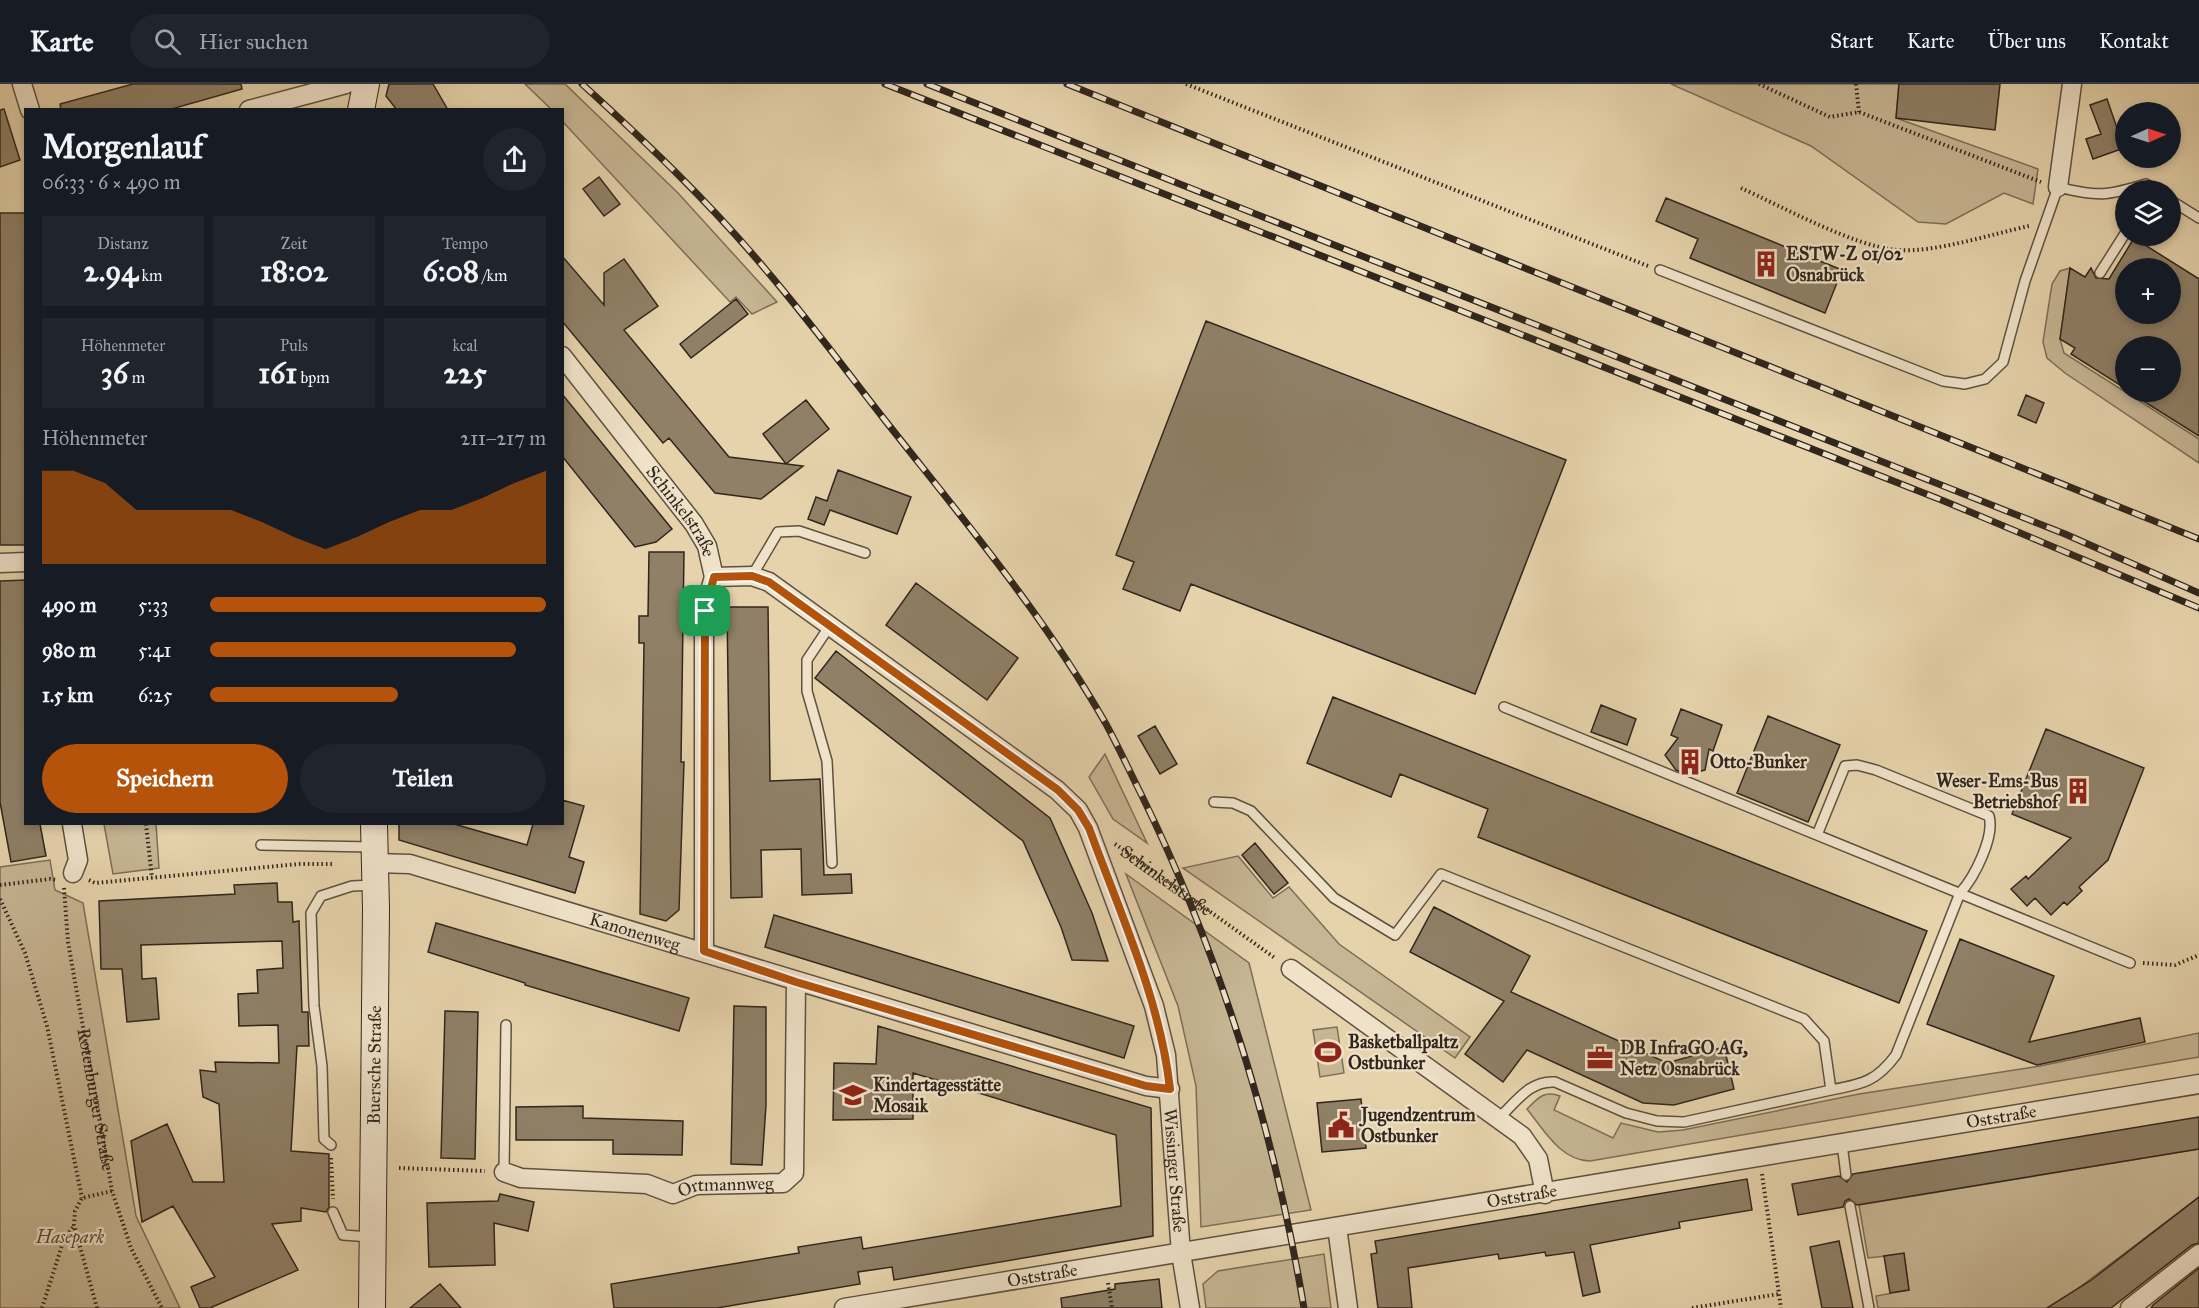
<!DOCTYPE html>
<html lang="de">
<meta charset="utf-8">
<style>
:root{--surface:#171b24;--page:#20242c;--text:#f1f3f6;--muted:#9ea1a6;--line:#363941;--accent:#b45309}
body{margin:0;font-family:"IM FELL Great Primer",serif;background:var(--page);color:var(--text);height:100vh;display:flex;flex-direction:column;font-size:22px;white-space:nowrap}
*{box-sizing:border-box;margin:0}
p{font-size:20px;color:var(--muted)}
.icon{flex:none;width:33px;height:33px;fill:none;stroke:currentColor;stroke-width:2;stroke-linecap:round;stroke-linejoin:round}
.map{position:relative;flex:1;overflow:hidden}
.side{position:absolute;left:24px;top:24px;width:540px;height:717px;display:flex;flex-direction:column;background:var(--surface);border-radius:0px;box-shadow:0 3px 9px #0003}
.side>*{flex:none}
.needle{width:39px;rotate:87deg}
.buttons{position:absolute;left:2115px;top:18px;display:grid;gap:12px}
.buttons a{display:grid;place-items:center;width:66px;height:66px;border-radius:50%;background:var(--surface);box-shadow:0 3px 9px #0003;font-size:30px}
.pin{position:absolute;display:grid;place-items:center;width:51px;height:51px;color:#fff;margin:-26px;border-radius:12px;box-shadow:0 3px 9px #0006}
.round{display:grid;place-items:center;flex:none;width:63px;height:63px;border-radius:32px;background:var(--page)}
.headline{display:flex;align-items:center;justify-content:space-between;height:102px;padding:0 18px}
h1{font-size:33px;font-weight:800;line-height:45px}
.stats{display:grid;grid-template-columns:repeat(3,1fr);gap:9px;height:102px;padding:6px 18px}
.stats div{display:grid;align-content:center;border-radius:0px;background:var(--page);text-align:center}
.stats b{font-size:30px;font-weight:800}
.stats small{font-size:16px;font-weight:400}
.stats p{font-size:16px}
.chart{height:168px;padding:12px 18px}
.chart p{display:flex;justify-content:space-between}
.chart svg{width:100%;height:108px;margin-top:6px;fill:var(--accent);opacity:.7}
.cta{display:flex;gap:12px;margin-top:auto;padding:12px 18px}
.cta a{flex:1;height:69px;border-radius:36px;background:var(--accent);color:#fff;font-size:24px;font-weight:800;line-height:69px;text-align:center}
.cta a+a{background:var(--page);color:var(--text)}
ul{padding:0 18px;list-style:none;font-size:20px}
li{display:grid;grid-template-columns:96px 72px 1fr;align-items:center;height:45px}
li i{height:15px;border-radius:8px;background:var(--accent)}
header{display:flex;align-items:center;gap:36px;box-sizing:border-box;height:84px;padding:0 30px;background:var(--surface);border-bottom:2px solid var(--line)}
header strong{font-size:28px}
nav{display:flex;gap:33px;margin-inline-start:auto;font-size:21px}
.search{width:420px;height:54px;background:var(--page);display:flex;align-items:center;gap:15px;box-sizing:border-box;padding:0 21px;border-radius:33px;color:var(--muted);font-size:22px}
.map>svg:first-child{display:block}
</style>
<header>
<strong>Karte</strong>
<div class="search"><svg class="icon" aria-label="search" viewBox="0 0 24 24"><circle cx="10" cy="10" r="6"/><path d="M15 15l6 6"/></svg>Hier suchen</div>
<nav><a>Start</a><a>Karte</a><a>Über uns</a><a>Kontakt</a></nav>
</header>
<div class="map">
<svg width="2199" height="1224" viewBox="0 0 2199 1224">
<rect width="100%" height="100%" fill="#e6d3ac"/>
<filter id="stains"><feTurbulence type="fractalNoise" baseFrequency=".00333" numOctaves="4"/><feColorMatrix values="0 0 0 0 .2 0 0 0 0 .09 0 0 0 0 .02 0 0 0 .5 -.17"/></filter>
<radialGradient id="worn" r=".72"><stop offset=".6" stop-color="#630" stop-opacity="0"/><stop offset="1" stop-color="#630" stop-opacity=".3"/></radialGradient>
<path fill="#c7b694" stroke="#7c6e58" stroke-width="1.5" d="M 525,0 L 565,0 L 678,109 L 777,218 L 752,230 L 736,213 L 730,218 L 563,38 L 562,26 L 551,25 Z
M 1671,0 L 1899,0 L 1896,34 L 2038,85 L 2033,120 L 2004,109 L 1946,140 L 1918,138 L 1811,62 Z
M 2070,184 L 2060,255 L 2064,269 L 2199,355 L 2199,379 L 2065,289 L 2047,274 L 2043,258 L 2052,200 L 2060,187 Z
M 1105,670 L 1147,759 L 1113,735 L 1089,693 Z
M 104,740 L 156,740 L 159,784 L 113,790 Z
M 1238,772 L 1273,814 L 1289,803 L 1339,860 L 1470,953 L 1455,974 L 1183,784 Z
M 50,776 L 55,806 L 83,819 L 136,1132 L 180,1224 L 0,1224 L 0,783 Z
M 1126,790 L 1249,879 L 1311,1126 L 1201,1143 L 1196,1002 L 1178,922 Z
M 1337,943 L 1344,989 L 1320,993 L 1313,946 Z
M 2199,949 L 2199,973 L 1590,1077 C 1561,1077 1544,1046 1527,1025 C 1538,1014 1544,1006 1560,1012 L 1554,1026 L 1613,1054 L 1621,1039 L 1658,1048 L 1683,1046 L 1859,1010 L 2040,982 Z
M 2199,1065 L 2199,1113 L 2076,1206 L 2047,1224 L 1878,1224 L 1876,1212 L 1909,1206 L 1904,1170 L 1868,1174 L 1859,1121 Z
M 1324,1170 L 1331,1224 L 1206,1224 L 1203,1200 L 1218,1187 Z"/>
<path fill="#8f8067" stroke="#30261d" stroke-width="1.5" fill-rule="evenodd" d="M 133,0 L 241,0 L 242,5 L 168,26 L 61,26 L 60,20 Z
M 389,0 L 433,0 L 448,26 L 397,26 L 386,12 Z
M 1899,0 L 2000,0 L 1995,46 L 1896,34 Z
M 2107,15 L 2124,64 L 2093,75 L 2086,55 L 2101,50 L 2090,21 Z
M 4,25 L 20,76 L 0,83 L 0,26 Z
M 599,93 L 620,120 L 604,132 L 583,105 Z
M 1666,114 L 1842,186 L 1825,229 L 1690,174 L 1698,155 L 1656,137 Z
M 0,129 L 26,129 L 26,461 L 0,461 Z
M 2134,154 L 2199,195 L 2199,352 L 2129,308 L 2170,308 L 2170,262 L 2126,262 L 2126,305 L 2071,270 L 2075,264 L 2060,255 L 2070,184 L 2085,193 L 2091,184 L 2096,194 L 2109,195 ZM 2126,184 L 2170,184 L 2170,230 L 2126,230 Z
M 562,172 L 604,221 L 604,189 L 624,175 L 658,222 L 624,246 L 729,373 L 803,382 L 761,415 L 715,409 L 669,354 L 663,359 L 562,237 Z
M 736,215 L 748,230 L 691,274 L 680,260 Z
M 1206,237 L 1566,376 L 1475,610 L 1191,500 L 1180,527 L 1123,505 L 1134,478 L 1116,471 Z
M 562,310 L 672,445 L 656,458 L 635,463 L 562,372 Z
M 2026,311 L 2044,319 L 2036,339 L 2018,331 Z
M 806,316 L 829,345 L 786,380 L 763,350 Z
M 838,386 L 911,413 L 897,450 L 830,426 L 824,441 L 808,435 L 816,413 L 827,417 Z
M 649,468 L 684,468 L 681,678 L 684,678 L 679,826 L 666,837 L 640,830 L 644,559 L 639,559 L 639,532 L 648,532 Z
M 26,496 L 26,740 L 40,740 L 46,772 L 11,778 L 0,718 L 0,497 Z
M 916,499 L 1018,574 L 987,616 L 886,541 Z
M 727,523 L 768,523 L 770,697 L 820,695 L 824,791 L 851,790 L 852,809 L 802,811 L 801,765 L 761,766 L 762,813 L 731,814 Z
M 836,567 L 1050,734 L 1092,829 L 1108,877 L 1072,876 L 1061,843 L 1023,757 L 815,594 Z
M 1333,613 L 1927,847 L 1899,919 L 1478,753 L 1488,725 L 1400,690 L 1391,713 L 1307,679 Z
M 1601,621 L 1636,635 L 1627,661 L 1591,648 Z
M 1681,625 L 1722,641 L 1713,667 L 1709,665 L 1705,686 L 1687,690 L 1676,686 L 1665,671 L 1678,654 L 1671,651 Z
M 1768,632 L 1840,661 L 1808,738 L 1737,709 Z
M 1155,642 L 1177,680 L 1160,690 L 1138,652 Z
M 2046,645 L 2144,684 L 2108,776 L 2079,803 L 2082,807 L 2067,821 L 2064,818 L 2051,831 L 2035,814 L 2027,822 L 2011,805 L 2026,792 L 2028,795 L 2071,754 L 2012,730 Z
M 562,716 L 584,722 L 569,773 L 584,778 L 575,809 L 399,756 L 399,740 L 454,740 L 527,761 L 533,740 L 562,740 Z
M 1255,759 L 1288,799 L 1274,810 L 1242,771 Z
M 277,799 L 278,818 L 292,818 L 293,838 L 299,837 L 302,928 L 308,928 L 308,930 L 309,962 L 297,962 L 291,1067 L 329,1070 L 329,1123 L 326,1128 L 301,1124 L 301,1137 L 272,1140 L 298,1186 L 210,1224 L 200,1224 L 191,1203 L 215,1193 L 173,1122 L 142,1138 L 131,1057 L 167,1040 L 193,1098 L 224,1098 L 219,1020 L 203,1013 L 200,986 L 216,988 L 215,978 L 279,979 L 278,941 L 239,942 L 238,910 L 258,909 L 257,886 L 283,884 L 282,857 L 141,861 L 142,895 L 156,894 L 159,935 L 127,938 L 122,885 L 101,885 L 99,817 L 235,810 L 234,801 Z
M 1434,823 L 1530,872 L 1511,908 L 1667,979 L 1724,963 L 1734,1005 L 1674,1021 L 1643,1019 L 1527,966 L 1503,998 L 1465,970 L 1504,917 L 1410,868 Z
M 774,831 L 1134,942 L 1124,974 L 765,863 Z
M 436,839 L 689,914 L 679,947 L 525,901 L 525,899 L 428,868 Z
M 1960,855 L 2054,892 L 2029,958 L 2140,934 L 2145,958 L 2037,981 L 1927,940 Z
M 734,922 L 766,923 L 766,1021 L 762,1081 L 731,1080 Z
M 445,927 L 478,928 L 475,1075 L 441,1074 Z
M 878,942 L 1151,1024 L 1153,1152 L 894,1196 L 892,1183 L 858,1188 L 860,1200 L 717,1224 L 614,1224 L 611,1200 L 799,1169 L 798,1163 L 861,1153 L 863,1165 L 1121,1122 L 1116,1051 L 943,998 L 913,989 L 913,1035 L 833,1036 L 834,979 L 876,980 Z
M 1361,1015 L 1366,1064 L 1322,1068 L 1317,1019 Z
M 583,1022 L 583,1034 L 683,1037 L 682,1071 L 613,1070 L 613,1056 L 516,1056 L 516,1023 Z
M 2199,1033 L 2199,1065 L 1857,1121 L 1849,1115 L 1845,1117 L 1843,1123 L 1798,1131 L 1792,1100 L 1839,1092 L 1847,1098 L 1853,1090 Z
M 1747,1095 L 1752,1126 L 1679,1138 L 1680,1144 L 1590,1161 L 1600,1208 L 1583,1212 L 1574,1168 L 1546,1172 L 1545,1168 L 1499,1175 L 1498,1170 L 1408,1184 L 1412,1224 L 1378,1224 L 1371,1170 L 1377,1169 L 1375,1157 Z
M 500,1110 L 534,1118 L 528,1147 L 494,1139 L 495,1181 L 429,1183 L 427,1119 L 498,1117 Z
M 2199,1113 L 2199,1159 L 2192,1161 L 2111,1224 L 2047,1224 L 2090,1197 Z
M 1839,1157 L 1853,1224 L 1822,1224 L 1810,1163 Z
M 1904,1169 L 1909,1206 L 1890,1209 L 1884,1172 Z
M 2199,1184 L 2199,1224 L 2151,1224 L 2153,1221 Z
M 1159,1195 L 1162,1224 L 1062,1224 L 1061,1214 L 1115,1205 L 1115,1200 Z
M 440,1200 L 461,1224 L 410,1224 Z"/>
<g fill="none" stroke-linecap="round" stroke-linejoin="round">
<g stroke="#5e5141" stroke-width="12">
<path id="lane" d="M 2170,116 L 2199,134
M 1660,186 L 1943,297 L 1965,300 L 1985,295 L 2003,278 L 2025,197 L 2058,103 C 2098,113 2107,112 2146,100 L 2155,106
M 2100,189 L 2126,148
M 752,492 L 778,448 L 799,447 L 865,469
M 829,543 L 807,576 L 807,607 L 827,677 L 832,779
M 1504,623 L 2130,879
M 1214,718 L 1233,719 L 1251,727 L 1334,814 L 1395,851 L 1441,790 L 1804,935 L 1824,957 L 1831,1006 L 1684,1038 L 1657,1037 L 1626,1029 L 1555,998 C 1530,996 1516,1018 1499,1034
M 1817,751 L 1845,682 L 1857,681 L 1876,686 L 1989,732 C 1995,753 1974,794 1960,809 L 1896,971 C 1876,998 1862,1000 1831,1006
M 261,761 L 373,763
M 1842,1060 L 1846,1091
M 331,1061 L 324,1055 L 322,982 L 314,922 L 311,829 L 321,812 L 352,802 L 373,801
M 504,1088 L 506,941
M 1850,1122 L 1869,1224
M 333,1128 L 343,1151 L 370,1153"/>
</g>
<g stroke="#5e5141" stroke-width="21">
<g id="street">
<path d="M 22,0 L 30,26"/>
<path d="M 249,26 L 346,0"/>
<path d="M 2058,103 L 2072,0"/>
<path id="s3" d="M 562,272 L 694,440 L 707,462 L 714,493 L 752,492 L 769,498 L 1057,706 L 1078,726 L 1088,744 L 1154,922 L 1166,971 L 1181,1169 L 1190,1224"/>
<path d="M 0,479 L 26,478"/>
<path d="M 72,740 L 78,776 L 73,789"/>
<path id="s4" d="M 375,779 L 410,780 L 1146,1002 L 1170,1005"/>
<path d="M 704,867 L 704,527 L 714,493"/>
<path d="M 1291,885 L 1522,1052 L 1538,1075 L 1545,1110"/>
<path id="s5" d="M 504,1088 L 521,1094 L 647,1100 L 673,1110 L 696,1101 L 783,1099 L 794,1089 L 796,898"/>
<path d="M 1337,1143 L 1348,1224"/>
<path id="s6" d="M 844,1224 L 2199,1000"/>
<path d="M 2130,1224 L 2199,1170"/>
</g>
</g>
<g stroke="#30261d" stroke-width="28">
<g id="secondary">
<path d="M 361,26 L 366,0"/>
<path id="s7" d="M 372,1224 L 376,825 L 374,740"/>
</g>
</g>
<g stroke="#30261d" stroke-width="4" stroke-dasharray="1.5 3" stroke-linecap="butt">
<path d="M 1186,0 L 1648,182"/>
<path d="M 1759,0 L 1830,33 L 1859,28 L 2041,98"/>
<path d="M 1856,0 L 1859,28"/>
<path d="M 1741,104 C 1783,123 1855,163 1898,166 C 1934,169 1992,150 2029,142"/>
<path d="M 146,740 L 152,794"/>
<path id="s1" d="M 1115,760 L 1275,874"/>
<path d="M 89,796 L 95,799 L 299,780 L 332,780"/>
<path d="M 0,801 L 50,795 L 57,796"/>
<path id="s2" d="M 64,804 L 68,858 L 112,1107 L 131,1164 L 162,1224"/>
<path d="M 0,815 L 25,869 L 47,942 L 82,1114"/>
<path d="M 2143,879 L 2175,881 L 2199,871"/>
<path d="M 331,1074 L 333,1115"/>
<path d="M 399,1084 L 485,1087"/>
<path d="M 1762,1090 L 1781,1224"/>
<path d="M 1108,1199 L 1112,1224"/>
<path d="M 42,1224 L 64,1155 L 74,1142"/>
<path d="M 97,1224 L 74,1141 L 75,1127 L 82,1114 L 112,1107"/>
<path d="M 1692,1224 L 1779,1210"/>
</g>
<use href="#lane" stroke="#efe2c9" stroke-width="9"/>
<use href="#street" stroke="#efe2c9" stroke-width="18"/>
<use href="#secondary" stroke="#efe2c9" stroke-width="26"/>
<g stroke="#30261d" stroke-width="7">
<path id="rail" d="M 582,0 C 647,59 710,119 766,186 C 807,234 845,285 884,335 C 962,434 1044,531 1106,640 C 1119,664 1130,688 1142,712 C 1221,873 1274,1047 1304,1224
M 885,0 L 1944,417 L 2199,524
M 927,0 L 2065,450 L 2199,509
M 1067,0 L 2199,455"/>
</g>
<use href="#rail" stroke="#efe2c9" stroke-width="4.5" stroke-dasharray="14" stroke-linecap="butt"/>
</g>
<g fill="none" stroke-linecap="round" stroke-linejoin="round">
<g stroke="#fff" stroke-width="12">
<path id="route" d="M 752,492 L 769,498 L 1058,706 L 1078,726 L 1089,744 C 1120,829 1160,915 1170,1005 L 1146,1002 L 796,898 L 704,867 L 705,527 L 714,493 Z"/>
</g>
<use href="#route" stroke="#b45309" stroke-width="8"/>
</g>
<defs>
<g id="building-bare" transform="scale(2.07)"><path d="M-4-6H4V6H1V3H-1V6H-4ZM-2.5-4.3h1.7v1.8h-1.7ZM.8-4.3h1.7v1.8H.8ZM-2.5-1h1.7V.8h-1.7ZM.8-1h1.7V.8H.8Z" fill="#8f2418" stroke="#efe2c9" stroke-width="2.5" paint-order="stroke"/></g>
<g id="stadium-bare" transform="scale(2.07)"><path d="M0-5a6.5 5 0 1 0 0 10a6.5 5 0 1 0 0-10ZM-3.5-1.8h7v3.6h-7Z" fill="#8f2418" stroke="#efe2c9" stroke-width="2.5" paint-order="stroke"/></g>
<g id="office-bare" transform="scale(2.07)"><path d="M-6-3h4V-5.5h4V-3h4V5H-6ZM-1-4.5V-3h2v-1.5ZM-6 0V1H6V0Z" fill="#8f2418" stroke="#efe2c9" stroke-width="2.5" paint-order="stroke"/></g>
<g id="school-bare" transform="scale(2.07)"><path d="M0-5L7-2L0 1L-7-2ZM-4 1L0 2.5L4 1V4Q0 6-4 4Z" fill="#8f2418" stroke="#efe2c9" stroke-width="2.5" paint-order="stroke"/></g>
<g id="civic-bare" transform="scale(2.07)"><path d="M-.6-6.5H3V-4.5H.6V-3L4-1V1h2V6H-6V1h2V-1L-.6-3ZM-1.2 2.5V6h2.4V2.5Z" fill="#8f2418" stroke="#efe2c9" stroke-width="2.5" paint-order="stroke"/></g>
</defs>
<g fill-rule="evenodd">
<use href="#building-bare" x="1766" y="180"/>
<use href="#building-bare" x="1690" y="678"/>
<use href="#building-bare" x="2078" y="707"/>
<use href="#stadium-bare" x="1328" y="968"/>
<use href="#office-bare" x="1600" y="974"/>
<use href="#school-bare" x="853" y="1011"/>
<use href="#civic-bare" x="1341" y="1041"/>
</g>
<g text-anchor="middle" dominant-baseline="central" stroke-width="4.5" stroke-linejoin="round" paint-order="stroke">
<g font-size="18" font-weight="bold" fill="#30261d" stroke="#efe2c9" text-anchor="start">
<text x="1786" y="170">ESTW-Z 01/02<tspan x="1786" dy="21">Osnabrück</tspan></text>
<text x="1710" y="678">Otto-Bunker</text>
<text x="2058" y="697" text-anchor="end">Weser-Ems-Bus<tspan x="2058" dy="21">Betriebshof</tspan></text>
<text x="1348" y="958">Basketballpaltz<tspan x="1348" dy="21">Ostbunker</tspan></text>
<text x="1620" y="964">DB InfraGO AG,<tspan x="1620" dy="21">Netz Osnabrück</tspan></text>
<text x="873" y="1001">Kindertagesstätte<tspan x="873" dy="21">Mosaik</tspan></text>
<text x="1361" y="1031">Jugendzentrum<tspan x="1361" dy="21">Ostbunker</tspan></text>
</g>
<g font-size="18" fill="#30261d" stroke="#efe2c9">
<text stroke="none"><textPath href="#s3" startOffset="196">Schinkelstraße</textPath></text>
<text stroke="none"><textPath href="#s1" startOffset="63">Schinkelstraße</textPath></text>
<text stroke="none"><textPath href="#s4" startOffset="270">Kanonenweg</textPath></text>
<text stroke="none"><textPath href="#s7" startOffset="243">Buersche Straße</textPath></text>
<text stroke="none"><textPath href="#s2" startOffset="214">Rotenburger Straße</textPath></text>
<text stroke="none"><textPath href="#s6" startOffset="1173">Oststraße</textPath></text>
<text stroke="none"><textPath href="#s3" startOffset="1088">Wissinger Straße</textPath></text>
<text stroke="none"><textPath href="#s5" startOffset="226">Ortmannweg</textPath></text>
<text stroke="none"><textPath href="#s6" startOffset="687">Oststraße</textPath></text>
<text stroke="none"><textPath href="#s6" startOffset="201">Oststraße</textPath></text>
</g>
<g font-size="18" font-style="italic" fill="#564a3b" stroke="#efe2c9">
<text x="70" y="1153">Hasepark</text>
</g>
</g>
<rect width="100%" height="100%" filter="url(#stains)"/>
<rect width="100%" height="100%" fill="url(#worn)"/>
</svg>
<div class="buttons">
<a><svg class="needle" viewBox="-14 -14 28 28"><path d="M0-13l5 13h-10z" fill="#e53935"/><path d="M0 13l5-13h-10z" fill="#9ea1a6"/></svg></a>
<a><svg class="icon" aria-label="layers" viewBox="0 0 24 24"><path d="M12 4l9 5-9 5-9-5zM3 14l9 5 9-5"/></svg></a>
<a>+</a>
<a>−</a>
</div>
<div class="pin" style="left:705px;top:527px;background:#1e9e55"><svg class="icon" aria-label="arrive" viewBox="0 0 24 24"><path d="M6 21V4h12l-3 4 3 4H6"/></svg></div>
<section class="side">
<div class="headline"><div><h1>Morgenlauf</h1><p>06:33 · 6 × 490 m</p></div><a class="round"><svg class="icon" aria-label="share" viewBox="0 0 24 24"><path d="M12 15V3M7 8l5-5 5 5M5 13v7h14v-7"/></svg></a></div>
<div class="stats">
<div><p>Distanz</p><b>2.94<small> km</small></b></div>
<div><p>Zeit</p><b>18:02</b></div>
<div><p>Tempo</p><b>6:08<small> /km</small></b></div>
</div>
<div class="stats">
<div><p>Höhenmeter</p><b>36<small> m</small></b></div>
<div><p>Puls</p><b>161<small> bpm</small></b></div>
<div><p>kcal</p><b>225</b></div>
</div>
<div class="chart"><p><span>Höhenmeter</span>211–217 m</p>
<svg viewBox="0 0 160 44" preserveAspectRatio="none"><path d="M0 44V6L10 6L20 11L30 22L40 22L50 22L60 22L70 27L80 33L90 38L100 33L110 27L120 22L130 22L140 17L150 11L160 6V44z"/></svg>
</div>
<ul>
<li><b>490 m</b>5:33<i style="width:100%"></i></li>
<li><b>980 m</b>5:41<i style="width:91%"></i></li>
<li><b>1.5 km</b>6:25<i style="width:56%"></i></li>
</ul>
<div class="cta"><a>Speichern</a><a>Teilen</a></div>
</section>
</div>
